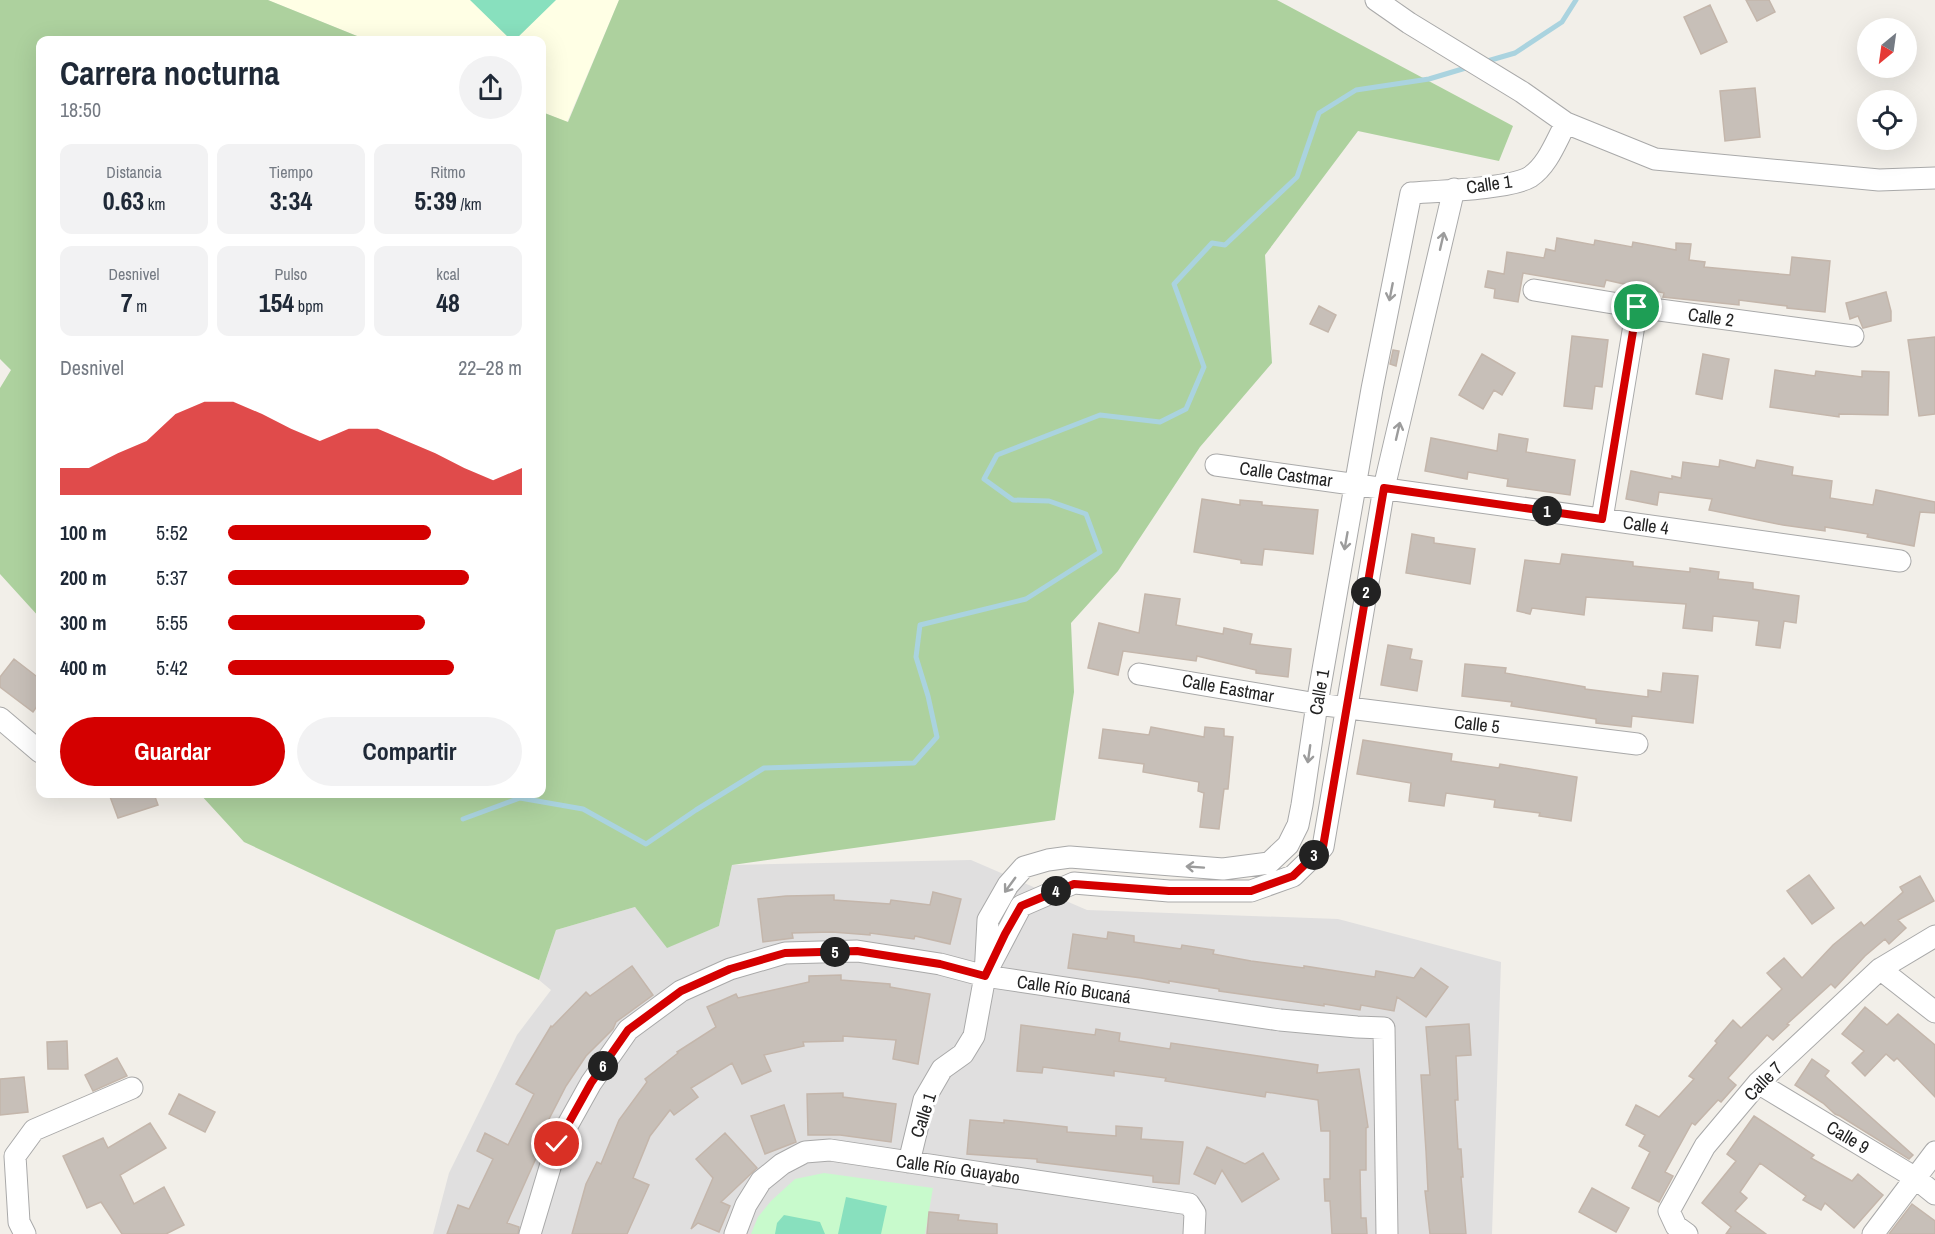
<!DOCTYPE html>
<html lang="es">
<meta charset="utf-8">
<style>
:root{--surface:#fff;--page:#f2f2f3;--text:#1f2937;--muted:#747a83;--accent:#d40000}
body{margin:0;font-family:"Archivo Narrow",sans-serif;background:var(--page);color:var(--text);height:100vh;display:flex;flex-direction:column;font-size:22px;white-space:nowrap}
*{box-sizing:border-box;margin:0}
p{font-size:20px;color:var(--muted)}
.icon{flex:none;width:33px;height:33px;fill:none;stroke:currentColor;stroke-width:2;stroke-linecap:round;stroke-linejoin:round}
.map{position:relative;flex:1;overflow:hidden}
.sheet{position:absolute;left:36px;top:36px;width:510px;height:762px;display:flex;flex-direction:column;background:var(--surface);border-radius:12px;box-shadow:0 6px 24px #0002}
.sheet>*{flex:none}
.needle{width:39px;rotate:209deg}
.controls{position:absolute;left:1857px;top:18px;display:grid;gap:12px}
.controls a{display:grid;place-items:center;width:60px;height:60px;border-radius:50%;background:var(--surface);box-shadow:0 6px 24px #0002;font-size:30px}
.pin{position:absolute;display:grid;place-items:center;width:51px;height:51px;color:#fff;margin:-26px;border:3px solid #fff;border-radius:50%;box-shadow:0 2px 6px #0007}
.km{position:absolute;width:30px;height:30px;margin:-15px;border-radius:50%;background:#222;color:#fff;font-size:16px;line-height:30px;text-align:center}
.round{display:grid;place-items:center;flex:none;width:63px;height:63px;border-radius:32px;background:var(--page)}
.headline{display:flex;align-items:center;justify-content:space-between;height:102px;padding:0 24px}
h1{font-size:33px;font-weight:700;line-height:45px}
.stats{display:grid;grid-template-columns:repeat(3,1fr);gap:9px;height:102px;padding:6px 24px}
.stats div{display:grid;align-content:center;border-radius:12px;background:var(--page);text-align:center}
.stats b{font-size:26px;font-weight:700}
.stats small{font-size:16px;font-weight:400}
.stats p{font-size:16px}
.chart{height:168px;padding:12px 24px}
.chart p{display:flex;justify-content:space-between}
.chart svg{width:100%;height:108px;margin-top:6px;fill:var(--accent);opacity:.7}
.button{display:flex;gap:12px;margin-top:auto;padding:12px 24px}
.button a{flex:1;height:69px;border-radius:36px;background:var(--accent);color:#fff;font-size:24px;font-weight:700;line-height:69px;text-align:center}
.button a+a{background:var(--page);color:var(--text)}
ul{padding:0 24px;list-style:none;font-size:20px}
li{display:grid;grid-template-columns:96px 72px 1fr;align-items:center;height:45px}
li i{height:15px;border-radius:8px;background:var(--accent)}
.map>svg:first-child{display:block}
</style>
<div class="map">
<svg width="1935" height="1234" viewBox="0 0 1935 1234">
<rect width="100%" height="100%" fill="#f2efe9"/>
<path fill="#e0dfdf" d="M 971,860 L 1087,910 L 1338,919 L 1501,962 L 1492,1234 L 433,1234 L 449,1173 L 517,1035 L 551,990 L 539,980 L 556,930 L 635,907 L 668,947 L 719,926 L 732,865 Z"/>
<path fill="#ffffe5" d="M 268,0 L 619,0 L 567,122 L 542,112 L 542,40 L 367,40 Z"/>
<path fill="#add19e" d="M 0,0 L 268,0 L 367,40 L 40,40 L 40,618 L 0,574 L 0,388 L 11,370 L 0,359 Z
M 619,0 L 1277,0 L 1513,126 L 1499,161 L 1358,131 L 1265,255 L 1272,363 L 1200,447 L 1118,571 L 1071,623 L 1074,692 L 1055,820 L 732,865 L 719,926 L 667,948 L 635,907 L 556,930 L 539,980 L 244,842 L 200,794 L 542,794 L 542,112 L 568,122 Z"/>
<path fill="#c8facc" d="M 824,1173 L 933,1188 L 925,1234 L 751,1234 L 758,1217 L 771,1201 L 795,1179 Z"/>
<path fill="#88e0be" d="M 470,0 L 556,0 L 515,40 L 511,40 Z
M 846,1197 L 887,1206 L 881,1234 L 838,1234 Z
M 784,1215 L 820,1222 L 825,1234 L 775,1234 L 777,1223 Z"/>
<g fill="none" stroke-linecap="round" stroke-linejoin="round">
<path stroke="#aad3df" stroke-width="5" d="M 1484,62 L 1515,53 L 1562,22 L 1576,0
M 463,819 L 520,798 L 583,809 L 646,844 L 696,810 L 764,768 L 914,763 L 937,737 L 928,696 L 916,657 L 920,625 L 1026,599 L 1100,552 L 1086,514 L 1049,501 L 1013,500 L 984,479 L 997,455 L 1100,415 L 1160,422 L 1186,409 L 1204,367 L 1174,284 L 1212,243 L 1225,245 L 1297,177 L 1319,113 L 1356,90 L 1429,79 L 1469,67"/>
</g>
<path fill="#c7bfb8" stroke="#c4b6ab" stroke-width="1.5" d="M 1746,0 L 1769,0 L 1775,12 L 1757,21 Z
M 1710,5 L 1727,42 L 1701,54 L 1684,17 Z
M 1755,88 L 1760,137 L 1725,141 L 1720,91 Z
M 1557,238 L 1594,245 L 1595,240 L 1632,247 L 1633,242 L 1676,250 L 1676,243 L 1691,244 L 1689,260 L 1705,262 L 1704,267 L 1790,275 L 1792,257 L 1830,261 L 1825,312 L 1787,308 L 1787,306 L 1739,300 L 1739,305 L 1663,297 L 1664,293 L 1606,280 L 1604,287 L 1523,273 L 1518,302 L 1494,298 L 1495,289 L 1485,287 L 1488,271 L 1504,274 L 1507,252 L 1544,258 L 1546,249 L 1555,251 Z
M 1886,292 L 1891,311 L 1891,321 L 1863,328 L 1858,316 L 1850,319 L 1846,303 Z
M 1319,306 L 1336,315 L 1328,332 L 1310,324 Z
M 1572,336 L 1608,340 L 1602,387 L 1595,386 L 1592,409 L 1564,406 Z
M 1935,337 L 1935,414 L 1919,416 L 1908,340 Z
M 1393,350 L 1399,351 L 1396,366 L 1390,364 Z
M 1482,354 L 1515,373 L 1502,395 L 1494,390 L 1483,409 L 1459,395 Z
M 1703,354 L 1729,359 L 1722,399 L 1696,394 Z
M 1775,370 L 1815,376 L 1816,371 L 1862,377 L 1862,371 L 1889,372 L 1888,415 L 1839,414 L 1839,417 L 1770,407 Z
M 1499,434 L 1528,439 L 1526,452 L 1575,460 L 1570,495 L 1507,486 L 1508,479 L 1468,472 L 1467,479 L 1425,471 L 1431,438 L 1497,451 Z
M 1720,460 L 1755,468 L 1757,460 L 1793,467 L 1792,475 L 1832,481 L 1830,498 L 1873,505 L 1876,490 L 1935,502 L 1935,513 L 1920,512 L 1914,546 L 1867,537 L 1868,534 L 1825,527 L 1825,531 L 1783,525 L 1709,510 L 1712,499 L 1659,492 L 1657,505 L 1626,499 L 1631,471 L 1672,479 L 1672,476 L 1681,478 L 1683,462 L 1719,467 Z
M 1202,499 L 1240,505 L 1240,500 L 1262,502 L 1262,505 L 1318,510 L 1313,554 L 1264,549 L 1262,565 L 1241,563 L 1241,560 L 1194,552 Z
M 1412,534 L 1434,538 L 1434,543 L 1475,549 L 1470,584 L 1406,573 Z
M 1562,554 L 1633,562 L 1633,566 L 1690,572 L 1690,568 L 1719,572 L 1718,579 L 1753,583 L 1753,589 L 1799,596 L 1796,623 L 1784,621 L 1780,648 L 1756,645 L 1759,621 L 1713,616 L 1712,631 L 1683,628 L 1686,604 L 1586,597 L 1584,615 L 1532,608 L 1530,614 L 1517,611 L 1525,560 L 1560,564 Z
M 1145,594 L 1180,599 L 1176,625 L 1223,634 L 1224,628 L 1252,634 L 1250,644 L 1291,649 L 1288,677 L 1256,673 L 1256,670 L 1197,656 L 1196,661 L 1123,651 L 1118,675 L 1088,668 L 1099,623 L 1139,633 Z
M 1388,645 L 1412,649 L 1410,659 L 1422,661 L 1417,691 L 1381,685 Z
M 14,659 L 40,679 L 40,702 L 33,712 L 0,687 L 0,677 Z
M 1465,664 L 1506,668 L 1505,673 L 1585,687 L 1585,689 L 1648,697 L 1648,690 L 1661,692 L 1663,673 L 1698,676 L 1693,723 L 1632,716 L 1631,727 L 1596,723 L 1596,719 L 1511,706 L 1512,702 L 1462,696 Z
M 1151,727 L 1204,737 L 1205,727 L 1224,729 L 1224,736 L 1233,737 L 1228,789 L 1224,789 L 1219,829 L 1200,827 L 1204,793 L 1198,791 L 1199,782 L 1143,772 L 1144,764 L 1099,758 L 1103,729 L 1149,735 Z
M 1363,740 L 1452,754 L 1451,761 L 1499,768 L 1500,764 L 1577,777 L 1571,821 L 1539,816 L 1540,813 L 1494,807 L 1495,800 L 1446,793 L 1444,806 L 1409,801 L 1411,783 L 1357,774 Z
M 109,794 L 154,794 L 158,805 L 118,818 Z
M 1809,875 L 1834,908 L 1812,924 L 1787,891 Z
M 1920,876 L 1934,901 L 1898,920 L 1906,928 L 1889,944 L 1885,939 L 1865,956 L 1835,988 L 1831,984 L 1787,1024 L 1789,1025 L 1773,1040 L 1767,1035 L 1728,1078 L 1736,1085 L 1721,1102 L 1718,1100 L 1695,1125 L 1692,1123 L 1665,1172 L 1673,1176 L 1659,1202 L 1632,1188 L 1650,1152 L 1639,1146 L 1645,1135 L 1626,1125 L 1636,1105 L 1659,1117 L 1694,1079 L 1689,1076 L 1717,1043 L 1715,1041 L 1733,1020 L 1741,1028 L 1782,989 L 1767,973 L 1784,958 L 1802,978 L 1833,945 L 1861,922 L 1864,926 L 1903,892 L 1900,887 Z
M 933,892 L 961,899 L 950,944 L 915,936 L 914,939 L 870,933 L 870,935 L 832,932 L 792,933 L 793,938 L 763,942 L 758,899 L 786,896 L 834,895 L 834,900 L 890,904 L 891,900 L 930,905 Z
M 1108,932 L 1134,936 L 1134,942 L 1181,949 L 1182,945 L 1214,950 L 1213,954 L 1251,961 L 1304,968 L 1304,966 L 1375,977 L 1376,971 L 1414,978 L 1421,968 L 1448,987 L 1426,1017 L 1397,997 L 1394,1011 L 1361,1005 L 1360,1010 L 1324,1004 L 1324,1006 L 1219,991 L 1219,989 L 1169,981 L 1169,983 L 1141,978 L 1068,968 L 1073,934 L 1107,939 Z
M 632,966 L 653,995 L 616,1022 L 613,1029 L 586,1056 L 566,1086 L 547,1123 L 549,1124 L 533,1156 L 536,1158 L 507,1223 L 519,1227 L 518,1234 L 447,1234 L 458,1205 L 469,1209 L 493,1159 L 477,1151 L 485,1133 L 508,1145 L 534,1094 L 516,1084 L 551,1026 L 552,1027 L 586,992 L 590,996 Z
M 841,975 L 841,980 L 890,984 L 890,987 L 930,994 L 918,1064 L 893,1059 L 896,1040 L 843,1036 L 843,1041 L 803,1042 L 804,1046 L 764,1055 L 771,1071 L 742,1084 L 732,1063 L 691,1088 L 698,1097 L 674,1115 L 670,1110 L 650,1136 L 633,1178 L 649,1185 L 627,1234 L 572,1234 L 586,1184 L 597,1162 L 601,1164 L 619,1120 L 647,1082 L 645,1079 L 678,1053 L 677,1052 L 716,1027 L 707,1007 L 736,994 L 738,998 L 809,982 L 809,976 Z
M 1865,1007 L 1887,1025 L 1898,1014 L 1935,1045 L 1935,1097 L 1897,1058 L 1894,1061 L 1886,1054 L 1865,1076 L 1852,1063 L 1864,1051 L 1842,1034 Z
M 1469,1024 L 1471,1055 L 1456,1056 L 1458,1100 L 1455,1100 L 1458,1149 L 1461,1149 L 1463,1177 L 1461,1177 L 1466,1234 L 1430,1234 L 1425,1191 L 1428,1191 L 1426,1151 L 1421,1075 L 1430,1075 L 1426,1027 Z
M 1021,1025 L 1095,1035 L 1096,1029 L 1120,1033 L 1119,1041 L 1170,1049 L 1171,1043 L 1318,1065 L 1317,1073 L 1359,1069 L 1368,1127 L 1366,1128 L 1366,1170 L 1360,1170 L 1361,1218 L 1366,1218 L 1367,1234 L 1332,1234 L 1330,1201 L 1325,1201 L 1324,1179 L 1330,1179 L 1330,1131 L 1321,1131 L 1318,1100 L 1266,1092 L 1265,1097 L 1165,1081 L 1166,1078 L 1114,1071 L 1114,1076 L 1043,1067 L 1042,1073 L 1017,1071 Z
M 67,1041 L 68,1069 L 48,1069 L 47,1042 Z
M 117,1058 L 127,1076 L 93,1091 L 85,1075 Z
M 1812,1059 L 1829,1071 L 1825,1076 L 1913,1155 L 1909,1159 L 1840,1116 L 1835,1114 L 1823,1103 L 1795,1085 Z
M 24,1077 L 28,1112 L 0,1115 L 0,1079 Z
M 843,1093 L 843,1097 L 896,1104 L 891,1142 L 840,1135 L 808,1135 L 807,1094 Z
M 179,1094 L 215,1112 L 205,1132 L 169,1114 Z
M 784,1105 L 796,1142 L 765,1154 L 751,1116 Z
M 1754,1116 L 1814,1155 L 1811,1158 L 1852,1181 L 1858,1174 L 1883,1195 L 1854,1228 L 1825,1203 L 1821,1210 L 1803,1200 L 1806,1196 L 1760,1163 L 1740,1192 L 1747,1198 L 1735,1211 L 1766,1234 L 1726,1234 L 1731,1227 L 1702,1203 L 1736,1161 L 1727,1154 Z
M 970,1120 L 1004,1123 L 1004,1120 L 1067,1127 L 1067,1132 L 1116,1136 L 1116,1126 L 1142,1128 L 1141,1139 L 1183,1142 L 1179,1184 L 1153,1182 L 1153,1176 L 1037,1162 L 1037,1159 L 967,1154 Z
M 150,1123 L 166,1148 L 120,1175 L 134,1204 L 164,1187 L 184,1225 L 166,1234 L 122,1234 L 101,1202 L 87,1208 L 63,1156 L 103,1138 L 108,1148 Z
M 725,1133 L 757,1168 L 721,1202 L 730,1206 L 719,1232 L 698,1223 L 691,1229 L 713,1178 L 696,1159 Z
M 1207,1147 L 1245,1164 L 1263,1153 L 1279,1179 L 1242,1202 L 1222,1170 L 1215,1184 L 1194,1174 Z
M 1592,1188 L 1629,1208 L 1616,1232 L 1579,1212 Z
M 1912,1204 L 1935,1221 L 1935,1234 L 1889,1234 Z
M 929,1212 L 959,1215 L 958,1220 L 997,1224 L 997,1234 L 927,1234 Z"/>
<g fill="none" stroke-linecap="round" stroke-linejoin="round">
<g stroke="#a9a9a9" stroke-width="23">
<path id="minor" d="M 1376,0 L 1409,23 L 1522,92 L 1566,123 L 1655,159 L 1879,180 L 1935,178
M 1534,290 L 1637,307 L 1853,336
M 1216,465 L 1900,561
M 1602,519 L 1637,307
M 1139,674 L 1317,704 L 1637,744
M 0,718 L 40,752
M 990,965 L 1021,906 L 1074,883 L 1169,891 L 1251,891 L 1293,876 L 1323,847 L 1384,488 L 1454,189
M 1880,969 L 1935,1012
M 1758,1083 L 1914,1177 L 1935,1194
M 909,1162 L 924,1100 L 942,1069 L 963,1054 L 974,1036 L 985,976 L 988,920 L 1008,885 L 1024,867 L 1048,860 L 1070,857 L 1223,869 L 1269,863 L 1288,845 L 1298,825 L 1302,805 L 1317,704 L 1372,389 L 1411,193 C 1437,191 1510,189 1530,177 C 1548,165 1556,141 1566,123
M 25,1234 L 19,1222 L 15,1156 L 34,1130 L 132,1088
M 530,1234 L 557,1144 L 591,1083 L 628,1030 L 681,991 L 730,969 L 785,953 L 857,951 L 940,964 L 985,976 L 1280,1020 L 1357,1027 L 1384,1028 L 1387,1234
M 735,1234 L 746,1205 L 761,1181 L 782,1164 L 805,1152 L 830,1150 L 1189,1204 L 1195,1213 L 1194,1234
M 1687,1234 L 1676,1226 L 1669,1211 L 1705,1146 L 1758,1083 L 1880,969 L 1935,936
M 1873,1234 L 1935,1152"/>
</g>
<use href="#minor" stroke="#fff" stroke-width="21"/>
</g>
<defs><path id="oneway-shaft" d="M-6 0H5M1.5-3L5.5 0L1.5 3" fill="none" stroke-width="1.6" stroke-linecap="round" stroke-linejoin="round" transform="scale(1.5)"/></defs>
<g stroke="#9c9c9c">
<use href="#oneway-shaft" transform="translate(1442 241) rotate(-77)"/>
<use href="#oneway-shaft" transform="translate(1391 292) rotate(101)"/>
<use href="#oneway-shaft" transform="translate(1398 431) rotate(-77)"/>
<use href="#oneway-shaft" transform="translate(1346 541) rotate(100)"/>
<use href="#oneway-shaft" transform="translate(1309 754) rotate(98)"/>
<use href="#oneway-shaft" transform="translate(1195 867) rotate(-176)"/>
<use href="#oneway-shaft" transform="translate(1010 885) rotate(126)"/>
</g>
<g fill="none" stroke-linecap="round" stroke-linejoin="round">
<g stroke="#fff" stroke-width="12">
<path id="route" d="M 557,1144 L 591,1083 L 628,1030 L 681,991 L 730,969 L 785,953 L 857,951 L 940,964 L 985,976 L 1005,934 L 1021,906 L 1074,884 L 1169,891 L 1251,891 L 1293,876 L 1323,847 L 1384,488 L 1602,519 L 1637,307"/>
</g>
<use href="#route" stroke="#d40000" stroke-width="8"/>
</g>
<g text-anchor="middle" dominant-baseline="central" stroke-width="6" stroke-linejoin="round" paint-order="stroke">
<g font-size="18" fill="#222" stroke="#fff">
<text transform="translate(1489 184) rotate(-8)">Calle 1</text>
<text transform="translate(1711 317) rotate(8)">Calle 2</text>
<text transform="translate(1286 474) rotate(8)">Calle Castmar</text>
<text transform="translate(1646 525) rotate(8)">Calle 4</text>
<text transform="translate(1228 688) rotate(10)">Calle Eastmar</text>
<text transform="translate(1319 692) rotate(-80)">Calle 1</text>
<text transform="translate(1477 724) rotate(7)">Calle 5</text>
<text transform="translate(1074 989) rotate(8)">Calle Río Bucaná</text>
<text transform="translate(1763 1081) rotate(-46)">Calle 7</text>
<text transform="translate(923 1115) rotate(-72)">Calle 1</text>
<text transform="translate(1848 1137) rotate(31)">Calle 9</text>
<text transform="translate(958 1169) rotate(8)">Calle Río Guayabo</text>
</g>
</g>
</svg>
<div class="controls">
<a><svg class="needle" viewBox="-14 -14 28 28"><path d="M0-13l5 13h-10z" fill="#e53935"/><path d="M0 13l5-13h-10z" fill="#747a83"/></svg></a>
<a><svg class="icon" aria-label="locate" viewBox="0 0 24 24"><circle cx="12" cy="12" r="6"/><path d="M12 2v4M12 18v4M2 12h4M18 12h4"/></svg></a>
</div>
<div class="pin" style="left:1637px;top:307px;background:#1e9e55"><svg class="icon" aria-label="arrive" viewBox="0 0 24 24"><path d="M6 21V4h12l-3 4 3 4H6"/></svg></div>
<div class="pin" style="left:557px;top:1144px;background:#d93025"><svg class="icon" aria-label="check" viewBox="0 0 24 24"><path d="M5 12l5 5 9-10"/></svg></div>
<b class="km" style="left:1547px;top:511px">1</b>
<b class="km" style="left:1366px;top:592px">2</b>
<b class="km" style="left:1314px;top:855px">3</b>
<b class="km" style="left:1056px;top:891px">4</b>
<b class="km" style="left:835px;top:952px">5</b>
<b class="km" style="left:603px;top:1066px">6</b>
<section class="sheet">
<div class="headline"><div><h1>Carrera nocturna</h1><p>18:50</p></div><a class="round"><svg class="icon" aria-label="share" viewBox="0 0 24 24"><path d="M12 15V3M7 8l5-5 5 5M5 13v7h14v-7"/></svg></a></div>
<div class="stats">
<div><p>Distancia</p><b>0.63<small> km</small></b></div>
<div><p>Tiempo</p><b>3:34</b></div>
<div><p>Ritmo</p><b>5:39<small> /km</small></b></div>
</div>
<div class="stats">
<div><p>Desnivel</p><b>7<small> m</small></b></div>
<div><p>Pulso</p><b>154<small> bpm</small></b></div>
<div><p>kcal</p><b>48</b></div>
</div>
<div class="chart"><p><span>Desnivel</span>22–28 m</p>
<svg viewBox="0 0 160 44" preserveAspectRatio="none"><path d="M0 44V33L10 33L20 27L30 22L40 11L50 6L60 6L70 11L80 17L90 22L100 17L110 17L120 22L130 27L140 33L150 38L160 33V44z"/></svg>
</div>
<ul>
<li><b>100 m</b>5:52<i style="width:69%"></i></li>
<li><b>200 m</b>5:37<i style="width:82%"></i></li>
<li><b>300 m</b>5:55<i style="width:67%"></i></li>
<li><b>400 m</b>5:42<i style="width:77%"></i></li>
</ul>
<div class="button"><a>Guardar</a><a>Compartir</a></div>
</section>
</div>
